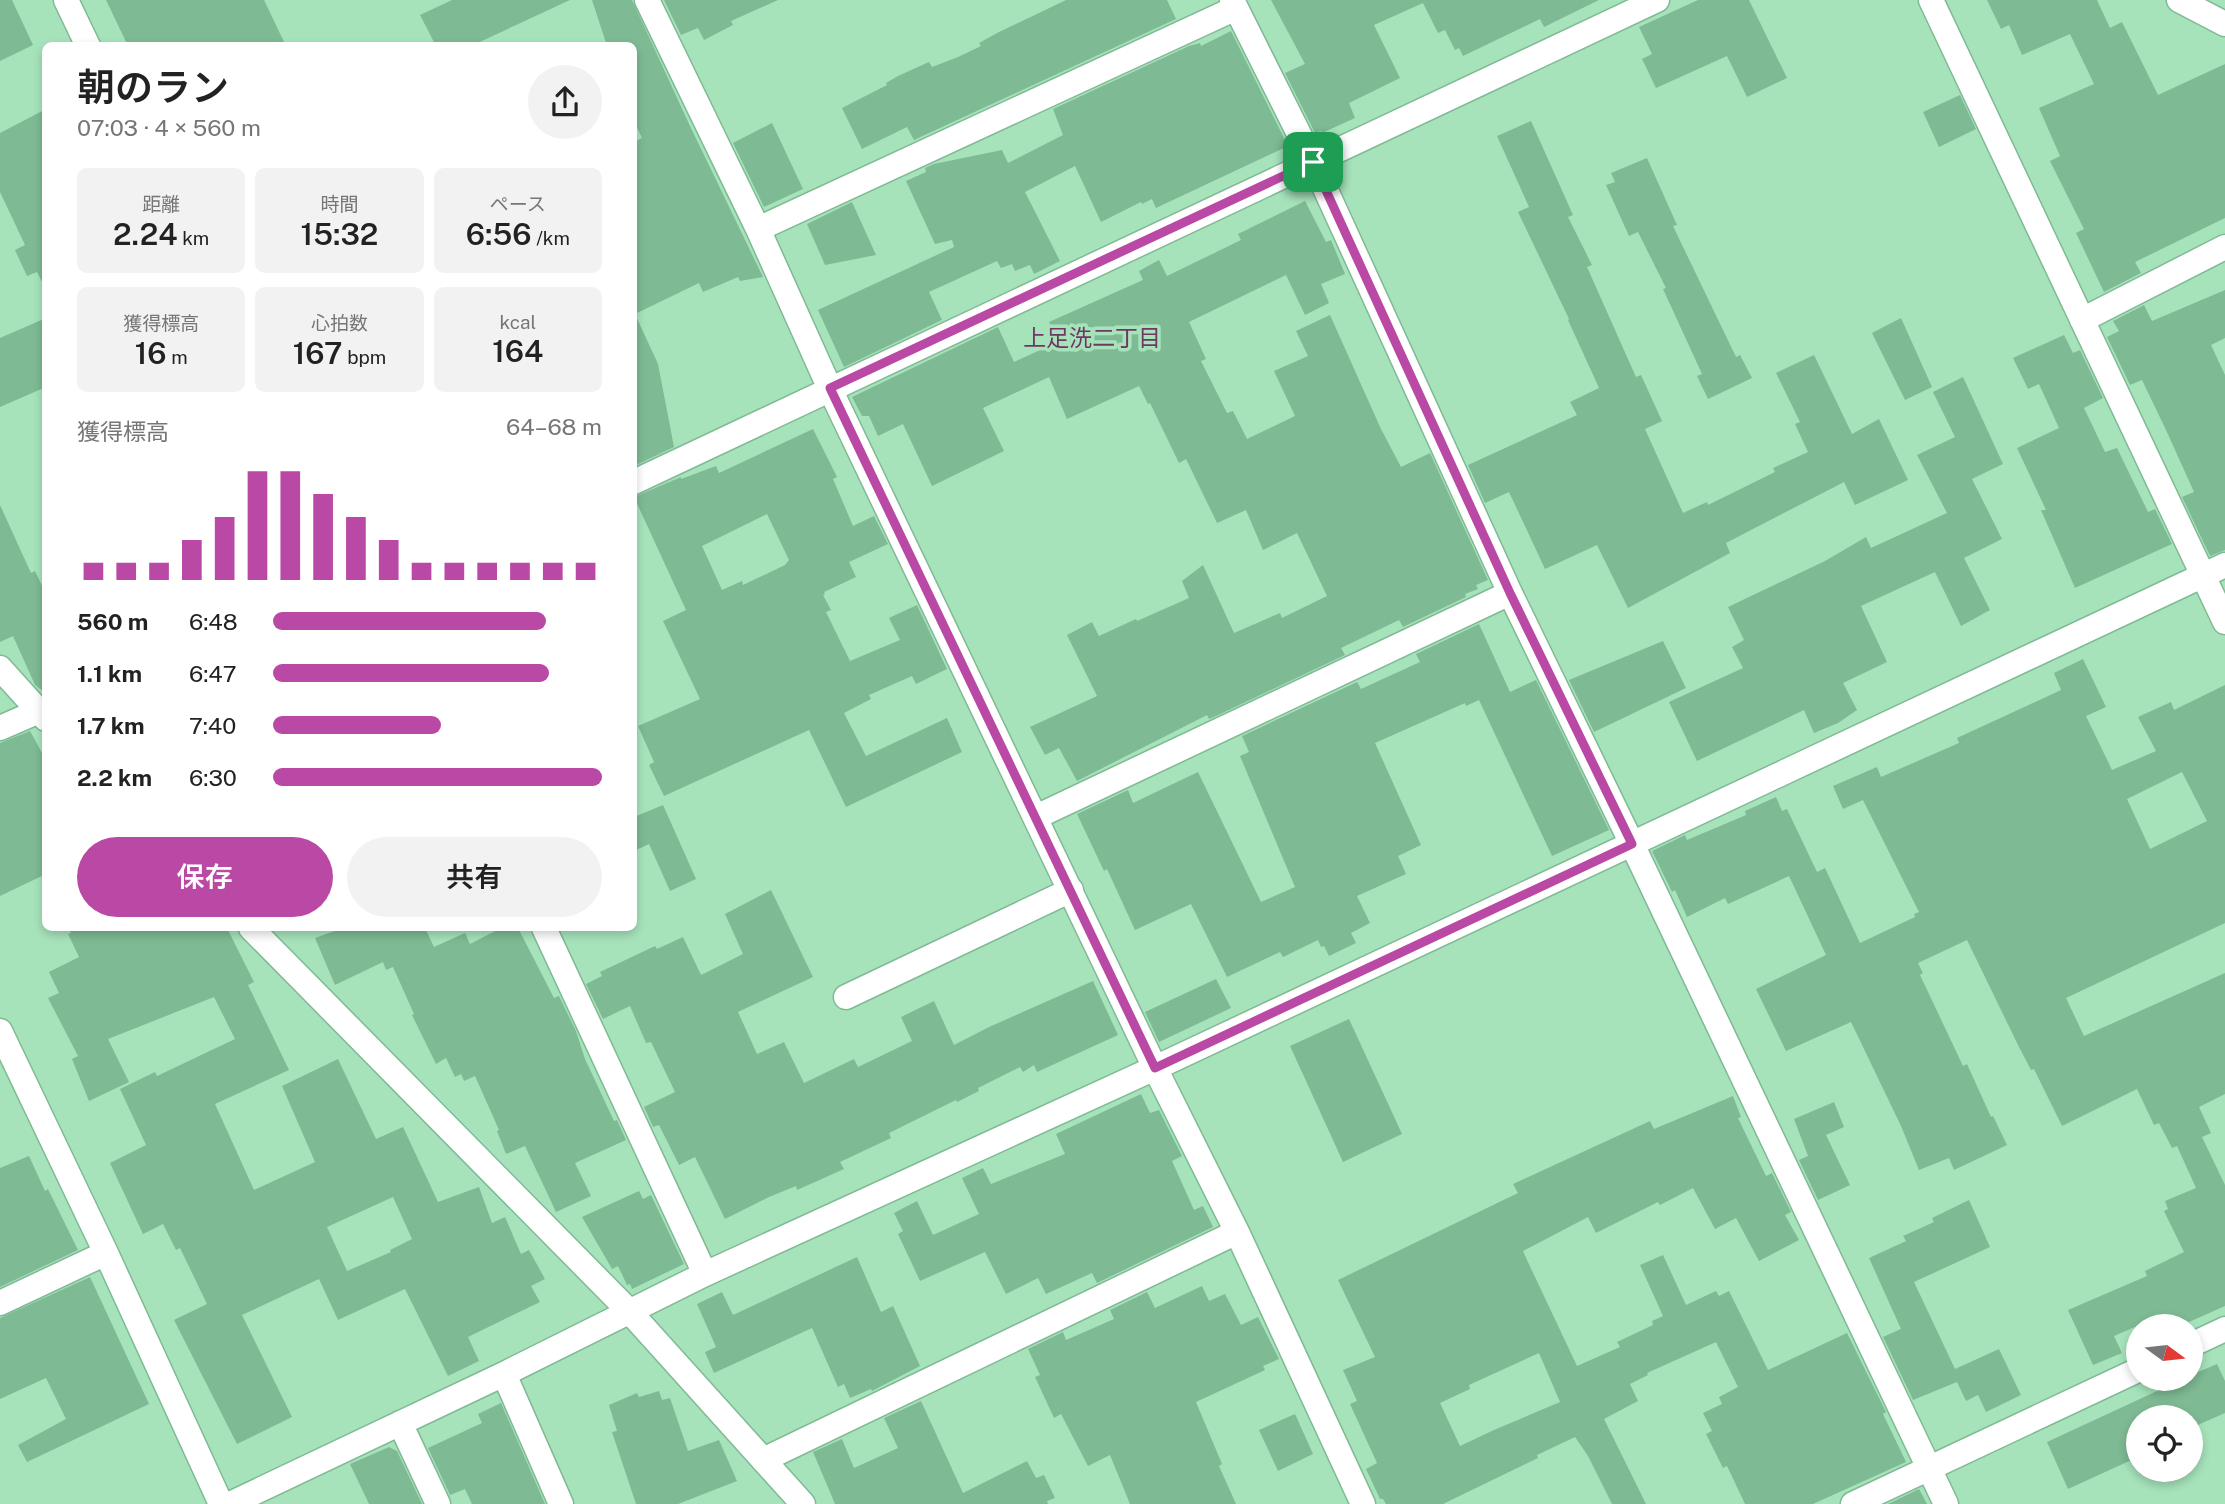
<!DOCTYPE html>
<html lang="ja">
<meta charset="utf-8">
<style>
:root{--surface:#fff;--page:#f2f2f2;--text:#222;--muted:#767676;--accent:#ba49a5}
body{margin:0;font-family:"Public Sans","Noto Sans JP",sans-serif;background:var(--page);color:var(--text);height:100vh;display:flex;flex-direction:column;font-size:26px;white-space:nowrap}
*{box-sizing:border-box;margin:0}
p{font-size:23px;color:var(--muted)}
.icon{flex:none;width:38px;height:38px;fill:none;stroke:currentColor;stroke-width:2;stroke-linecap:round;stroke-linejoin:round}
.map{position:relative;flex:1;overflow:hidden}
.side{position:absolute;left:42px;top:42px;width:595px;height:889px;display:flex;flex-direction:column;background:var(--surface);border-radius:10px;box-shadow:0 4px 10px #0003}
.side>*{flex:none}
.needle{width:46px;rotate:105deg}
.buttons{position:absolute;left:2126px;top:1314px;display:grid;gap:14px}
.buttons a{display:grid;place-items:center;width:77px;height:77px;border-radius:50%;background:var(--surface);box-shadow:0 4px 10px #0003;font-size:35px}
.pin{position:absolute;display:grid;place-items:center;width:60px;height:60px;color:#fff;margin:-30px;border-radius:14px;box-shadow:0 4px 10px #0006}
.round{display:grid;place-items:center;flex:none;width:74px;height:74px;border-radius:37px;background:var(--page)}
.overview{display:flex;align-items:center;justify-content:space-between;height:119px;padding:0 35px}
h1{font-size:38px;font-weight:600;line-height:52px}
.figures{display:grid;grid-template-columns:repeat(3,1fr);gap:10px;height:119px;padding:7px 35px}
.figures div{display:grid;align-content:center;border-radius:10px;background:var(--page);text-align:center}
.figures b{font-size:30px;font-weight:600}
.figures small{font-size:19px;font-weight:400}
.figures p{font-size:19px}
.chart{height:196px;padding:14px 35px}
.chart p{display:flex;justify-content:space-between}
.chart svg{width:100%;height:126px;margin-top:7px;stroke:var(--accent);stroke-width:6}
.primary-button{display:flex;gap:14px;margin-top:auto;padding:14px 35px}
.primary-button a{flex:1;height:80px;border-radius:42px;background:var(--accent);color:#fff;font-size:28px;font-weight:600;line-height:80px;text-align:center}
.primary-button a+a{background:var(--page);color:var(--text)}
ul{padding:0 35px;list-style:none;font-size:23px}
li{display:grid;grid-template-columns:112px 84px 1fr;align-items:center;height:52px}
li i{height:18px;border-radius:9px;background:var(--accent)}
.map>svg:first-child{display:block}
</style>
<div class="map">
<svg width="2225" height="1504" viewBox="0 0 2225 1504">
<rect width="100%" height="100%" fill="#a6e3bb"/>
<path fill="#7eba94" fill-rule="evenodd" d="M 0,0 L 12,0 L 33,45 L 0,61 Z
M 106,0 L 264,0 L 286,46 L 128,46 Z
M 452,0 L 570,0 L 471,46 L 436,46 L 420,15 Z
M 592,0 L 632,0 L 690,126 L 763,277 L 740,281 L 738,277 L 703,292 L 699,283 L 635,314 L 658,364 L 674,447 L 634,466 L 634,142 L 642,138 L 634,121 L 634,46 L 607,46 Z
M 664,0 L 778,0 L 731,21 L 733,25 L 704,40 L 698,28 L 681,35 Z
M 1066,0 L 1167,0 L 1176,19 L 914,140 L 907,127 L 862,149 L 842,108 L 887,85 L 886,83 L 898,76 L 929,62 L 932,67 L 958,57 L 981,46 L 979,43 L 999,32 Z
M 1271,0 L 1599,0 L 1544,27 L 1540,19 L 1463,56 L 1459,48 L 1455,50 L 1445,30 L 1438,33 L 1423,3 L 1374,25 L 1400,78 L 1349,103 L 1355,118 L 1322,133 L 1321,131 L 1315,133 L 1285,73 L 1305,64 Z
M 1698,0 L 1749,0 L 1787,78 L 1747,97 L 1727,56 L 1656,88 L 1642,59 L 1652,54 L 1639,27 Z
M 1987,0 L 2097,0 L 2110,28 L 2122,22 L 2158,95 L 2225,64 L 2225,218 L 2135,262 L 2141,273 L 2104,292 L 2076,233 L 2084,229 L 2050,161 L 2060,156 L 2039,108 L 2094,84 L 2070,34 L 2022,55 L 2009,25 L 2001,29 Z
M 1231,31 L 1288,146 L 1156,208 L 1152,199 L 1142,204 L 1141,202 L 1101,222 L 1075,166 L 1025,192 L 1060,261 L 1034,274 L 1030,265 L 1015,271 L 1012,264 L 1001,268 L 997,261 L 929,292 L 942,320 L 844,367 L 818,310 L 954,247 L 952,240 L 935,244 L 906,181 L 926,172 L 925,168 L 934,164 L 1002,150 L 1008,163 L 1063,135 L 1053,109 L 1189,46 L 1200,43 L 1201,46 Z
M 1960,95 L 1976,129 L 1939,147 L 1923,112 Z
M 46,109 L 46,290 L 37,272 L 27,276 L 15,250 L 25,245 L 0,192 L 0,133 Z
M 1531,121 L 1573,215 L 1568,217 L 1592,265 L 1587,267 L 1636,377 L 1641,375 L 1662,421 L 1645,429 L 1683,513 L 1707,502 L 1708,505 L 1775,472 L 1773,468 L 1808,452 L 1795,424 L 1800,422 L 1776,373 L 1814,355 L 1852,434 L 1879,419 L 1908,480 L 1855,505 L 1844,482 L 1726,543 L 1730,553 L 1628,608 L 1597,545 L 1545,569 L 1509,492 L 1485,503 L 1468,465 L 1577,415 L 1570,402 L 1599,388 L 1568,320 L 1569,319 L 1518,212 L 1529,207 L 1497,136 Z
M 772,123 L 803,189 L 764,207 L 733,143 Z
M 1647,158 L 1677,225 L 1673,226 L 1736,357 L 1740,355 L 1752,378 L 1708,399 L 1697,376 L 1702,374 L 1663,289 L 1666,288 L 1638,232 L 1629,236 L 1606,185 L 1615,182 L 1611,173 Z
M 1305,201 L 1326,242 L 1331,240 L 1345,274 L 1321,284 L 1329,303 L 1305,315 L 1286,275 L 1189,322 L 1206,359 L 1201,361 L 1227,413 L 1233,411 L 1247,439 L 1295,416 L 1274,371 L 1308,356 L 1296,331 L 1330,315 L 1381,429 L 1401,467 L 1430,453 L 1488,580 L 1476,585 L 1478,589 L 1465,594 L 1466,597 L 1403,627 L 1399,620 L 1341,648 L 1345,655 L 1216,716 L 1209,719 L 1207,715 L 1077,781 L 1059,748 L 1045,755 L 1030,727 L 1097,696 L 1067,635 L 1092,622 L 1099,636 L 1136,619 L 1137,621 L 1189,598 L 1182,581 L 1203,565 L 1234,633 L 1280,613 L 1282,618 L 1327,596 L 1297,533 L 1263,550 L 1246,510 L 1217,523 L 1186,459 L 1179,463 L 1150,403 L 1148,404 L 1139,386 L 1067,419 L 1049,377 L 983,408 L 1004,451 L 932,486 L 903,424 L 878,436 L 869,416 L 862,416 L 852,397 L 998,327 L 1014,362 L 1058,342 L 1049,322 L 1143,280 L 1139,271 L 1159,260 L 1167,276 L 1241,240 L 1238,234 Z
M 852,202 L 876,255 L 825,265 L 807,224 Z
M 2225,290 L 2225,338 L 2211,345 L 2225,375 L 2225,550 L 2210,556 L 2182,497 L 2194,492 L 2166,430 L 2142,380 L 2130,385 L 2107,337 L 2119,331 L 2113,321 L 2144,305 L 2152,321 Z
M 46,318 L 46,387 L 0,407 L 0,338 Z
M 1901,318 L 1932,387 L 1905,400 L 1872,333 Z
M 2064,335 L 2073,353 L 2080,350 L 2103,398 L 2084,408 L 2105,452 L 2117,448 L 2148,512 L 2155,509 L 2172,544 L 2075,588 L 2041,510 L 2046,510 L 2017,448 L 2059,428 L 2039,384 L 2028,389 L 2013,358 Z
M 1963,377 L 2003,464 L 1972,479 L 2002,539 L 1964,558 L 1990,610 L 1961,626 L 1935,572 L 1861,606 L 1887,662 L 1843,683 L 1857,710 L 1838,723 L 1814,733 L 1804,710 L 1697,761 L 1669,702 L 1743,668 L 1732,647 L 1744,640 L 1728,607 L 1825,561 L 1866,537 L 1871,548 L 1947,513 L 1917,455 L 1955,437 L 1933,392 Z
M 813,429 L 837,477 L 833,479 L 853,526 L 874,516 L 888,544 L 849,562 L 856,577 L 824,592 L 825,594 L 823,595 L 831,610 L 826,612 L 850,661 L 900,640 L 889,618 L 917,605 L 947,669 L 916,684 L 912,676 L 869,695 L 871,699 L 844,713 L 866,756 L 947,718 L 962,752 L 846,807 L 809,730 L 664,796 L 649,765 L 654,762 L 638,726 L 700,699 L 663,621 L 686,610 L 634,497 L 681,477 L 681,479 L 716,466 L 719,473 ZM 767,514 L 789,560 L 785,565 L 743,585 L 742,581 L 722,590 L 702,546 Z
M 0,505 L 31,573 L 35,571 L 46,594 L 46,693 L 35,685 L 13,636 L 0,642 Z
M 1479,624 L 1510,692 L 1536,680 L 1609,830 L 1552,856 L 1479,700 L 1466,706 L 1465,703 L 1375,743 L 1421,845 L 1398,856 L 1406,874 L 1357,896 L 1370,923 L 1351,933 L 1356,943 L 1329,956 L 1324,946 L 1321,947 L 1318,940 L 1283,957 L 1280,952 L 1227,977 L 1191,904 L 1135,930 L 1107,869 L 1104,871 L 1077,814 L 1128,790 L 1133,803 L 1198,772 L 1261,902 L 1295,887 L 1240,756 L 1249,752 L 1242,736 L 1357,682 L 1361,689 L 1420,662 L 1416,654 Z
M 1663,641 L 1686,688 L 1594,732 L 1569,680 Z
M 2083,659 L 2106,707 L 2086,716 L 2112,770 L 2156,751 L 2138,717 L 2171,702 L 2174,710 L 2225,685 L 2225,923 L 2066,998 L 2084,1036 L 2225,973 L 2225,1094 L 2199,1107 L 2211,1133 L 2202,1137 L 2225,1185 L 2225,1306 L 2180,1326 L 2162,1326 L 2158,1317 L 2114,1336 L 2122,1353 L 2093,1365 L 2068,1310 L 2147,1276 L 2145,1271 L 2184,1252 L 2164,1211 L 2168,1209 L 2165,1201 L 2196,1188 L 2177,1146 L 2172,1148 L 2159,1123 L 2154,1125 L 2137,1089 L 2062,1126 L 2034,1069 L 2031,1070 L 2017,1043 L 1967,940 L 1918,963 L 1923,973 L 1920,975 L 1963,1066 L 1967,1064 L 1991,1117 L 1993,1116 L 2007,1145 L 1954,1170 L 1949,1158 L 1919,1170 L 1901,1126 L 1851,1022 L 1786,1051 L 1756,989 L 1826,955 L 1789,876 L 1728,904 L 1725,898 L 1687,917 L 1675,890 L 1672,892 L 1652,851 L 1685,835 L 1687,840 L 1746,815 L 1745,811 L 1776,797 L 1782,811 L 1787,809 L 1817,872 L 1825,868 L 1860,943 L 1915,917 L 1914,914 L 1919,912 L 1863,800 L 1843,809 L 1833,786 L 1877,767 L 1881,777 L 1959,743 L 1957,738 L 2061,690 L 2054,673 ZM 2182,772 L 2207,821 L 2150,849 L 2127,799 Z
M 30,731 L 46,760 L 46,874 L 0,896 L 0,743 Z
M 663,805 L 696,879 L 670,891 L 649,844 L 634,851 L 634,817 Z
M 771,890 L 813,977 L 738,1012 L 757,1054 L 784,1042 L 804,1083 L 854,1059 L 858,1067 L 912,1041 L 901,1017 L 934,1001 L 954,1045 L 989,1027 L 1093,981 L 1118,1035 L 1037,1072 L 1034,1065 L 1023,1072 L 1020,1067 L 978,1088 L 979,1091 L 957,1102 L 956,1100 L 889,1133 L 891,1138 L 840,1162 L 844,1169 L 797,1190 L 796,1186 L 769,1197 L 725,1219 L 695,1157 L 679,1165 L 659,1125 L 653,1127 L 644,1107 L 675,1092 L 651,1042 L 646,1043 L 630,1006 L 603,1019 L 586,984 L 602,976 L 600,972 L 655,946 L 657,949 L 683,937 L 701,975 L 743,954 L 725,914 Z
M 68,928 L 227,928 L 254,982 L 248,985 L 289,1070 L 215,1104 L 254,1190 L 315,1162 L 282,1086 L 338,1059 L 376,1139 L 403,1127 L 438,1202 L 479,1187 L 492,1223 L 505,1217 L 521,1254 L 529,1250 L 545,1279 L 531,1286 L 540,1302 L 468,1337 L 479,1361 L 448,1376 L 405,1289 L 338,1320 L 319,1279 L 257,1308 L 242,1315 L 292,1417 L 237,1444 L 174,1320 L 207,1304 L 180,1248 L 176,1250 L 163,1224 L 143,1234 L 110,1163 L 146,1145 L 120,1089 L 155,1072 L 157,1076 L 235,1039 L 214,997 L 108,1039 L 129,1082 L 89,1101 L 72,1059 L 78,1056 L 48,998 L 59,993 L 49,972 L 79,957 L 68,934 L 71,933 ZM 393,1197 L 412,1239 L 390,1250 L 391,1252 L 347,1271 L 327,1227 Z
M 343,928 L 425,928 L 434,947 L 465,933 L 470,944 L 501,928 L 518,928 L 554,998 L 559,996 L 576,1031 L 585,1059 L 614,1121 L 617,1120 L 626,1140 L 575,1163 L 591,1196 L 556,1212 L 525,1146 L 506,1154 L 497,1131 L 499,1130 L 475,1076 L 464,1081 L 461,1074 L 455,1077 L 446,1058 L 436,1064 L 412,1015 L 414,1014 L 393,967 L 386,970 L 383,962 L 335,985 L 315,938 Z
M 1216,979 L 1231,1008 L 1159,1042 L 1145,1012 Z
M 1349,1019 L 1402,1134 L 1343,1162 L 1290,1046 Z
M 1141,1094 L 1150,1113 L 1159,1110 L 1182,1156 L 1172,1161 L 1194,1210 L 1203,1206 L 1213,1227 L 1097,1283 L 1092,1273 L 1046,1294 L 1038,1278 L 1006,1294 L 985,1252 L 920,1281 L 898,1234 L 903,1231 L 894,1213 L 917,1201 L 933,1235 L 979,1214 L 962,1178 L 983,1168 L 991,1184 L 1065,1154 L 1056,1134 Z
M 1733,1096 L 1741,1117 L 1738,1118 L 1766,1176 L 1772,1173 L 1791,1212 L 1785,1215 L 1799,1240 L 1759,1261 L 1736,1218 L 1715,1229 L 1693,1188 L 1660,1205 L 1658,1202 L 1596,1233 L 1588,1217 L 1523,1251 L 1527,1260 L 1577,1366 L 1620,1347 L 1617,1342 L 1653,1325 L 1652,1321 L 1663,1316 L 1640,1265 L 1663,1255 L 1686,1305 L 1716,1291 L 1719,1296 L 1729,1291 L 1768,1370 L 1847,1333 L 1886,1412 L 1883,1414 L 1906,1462 L 1813,1504 L 1745,1504 L 1727,1466 L 1723,1468 L 1706,1434 L 1712,1431 L 1703,1413 L 1722,1404 L 1719,1397 L 1738,1387 L 1716,1342 L 1647,1373 L 1648,1375 L 1630,1384 L 1638,1401 L 1604,1419 L 1646,1504 L 1612,1504 L 1588,1456 L 1575,1437 L 1537,1455 L 1538,1458 L 1443,1504 L 1386,1504 L 1383,1499 L 1380,1499 L 1366,1469 L 1377,1463 L 1350,1404 L 1357,1401 L 1343,1370 L 1375,1357 L 1338,1280 L 1518,1193 L 1513,1184 L 1650,1121 L 1654,1129 ZM 1539,1353 L 1560,1402 L 1494,1430 L 1460,1446 L 1440,1403 L 1470,1389 L 1469,1385 Z
M 1834,1102 L 1844,1127 L 1826,1135 L 1850,1185 L 1818,1200 L 1799,1160 L 1808,1156 L 1794,1119 Z
M 29,1156 L 45,1191 L 48,1189 L 78,1250 L 0,1287 L 0,1168 Z
M 639,1191 L 643,1199 L 651,1195 L 684,1264 L 632,1289 L 630,1284 L 627,1285 L 618,1266 L 612,1269 L 582,1217 Z
M 1969,1200 L 1990,1247 L 1914,1282 L 1955,1369 L 1999,1349 L 2021,1395 L 1986,1412 L 1978,1395 L 1966,1401 L 1957,1382 L 1913,1400 L 1883,1337 L 1901,1329 L 1869,1258 L 1906,1241 L 1903,1236 L 1934,1222 L 1932,1218 Z
M 857,1257 L 881,1312 L 893,1306 L 920,1366 L 872,1391 L 871,1389 L 850,1398 L 844,1384 L 838,1387 L 812,1328 L 714,1373 L 705,1352 L 716,1347 L 697,1304 L 722,1292 L 733,1315 Z
M 90,1277 L 149,1404 L 27,1462 L 18,1445 L 66,1419 L 46,1378 L 0,1399 L 0,1318 Z
M 1202,1286 L 1209,1301 L 1225,1294 L 1241,1325 L 1258,1317 L 1279,1359 L 1263,1366 L 1265,1370 L 1196,1402 L 1222,1464 L 1219,1466 L 1236,1504 L 1130,1504 L 1110,1455 L 1088,1466 L 1061,1414 L 1054,1418 L 1035,1377 L 1040,1375 L 1028,1349 L 1063,1332 L 1066,1340 L 1114,1319 L 1110,1310 L 1147,1292 L 1155,1308 Z
M 2217,1364 L 2225,1381 L 2225,1413 L 2191,1428 L 2191,1418 L 2138,1418 L 2138,1457 L 2068,1489 L 2047,1442 L 2183,1379 L 2191,1379 L 2191,1375 Z
M 659,1391 L 662,1400 L 670,1398 L 688,1451 L 719,1440 L 737,1481 L 678,1504 L 636,1504 L 612,1432 L 617,1431 L 609,1405 L 637,1393 L 639,1397 Z
M 921,1401 L 963,1493 L 1027,1461 L 1036,1478 L 1044,1475 L 1055,1498 L 1047,1501 L 1048,1504 L 835,1504 L 813,1452 L 842,1439 L 854,1468 L 898,1448 L 884,1418 Z
M 501,1403 L 545,1504 L 472,1504 L 465,1489 L 450,1495 L 428,1448 L 482,1423 L 478,1414 Z
M 1295,1414 L 1313,1454 L 1278,1471 L 1259,1430 Z
M 389,1447 L 397,1451 L 422,1504 L 369,1504 L 350,1464 Z
M 1919,1489 L 1927,1504 L 1888,1504 Z"/>
<g fill="none" stroke-linecap="round" stroke-linejoin="round">
<g stroke="#7fba94" stroke-width="27">
<path id="minor" d="M 66,0 L 88,46
M 647,0 L 758,229 L 830,389 L 1155,1068 L 1237,1232 L 1363,1504
M 1232,0 L 1313,162 L 1510,593 L 1632,844 L 1946,1504
M 1931,0 L 2225,622
M 2179,0 L 2225,24
M 758,229 L 1236,8
M 2082,320 L 2225,247
M 634,482 L 1657,0
M 0,668 L 46,719
M 0,728 L 46,708
M 1036,817 L 1510,593
M 251,928 L 630,1312 L 803,1504
M 544,928 L 705,1274
M 846,997 L 1071,890
M 0,1031 L 106,1253 L 221,1504
M 0,1303 L 106,1253
M 2191,1345 L 2225,1329
M 504,1374 L 561,1504
M 400,1423 L 438,1504
M 763,1460 L 1237,1232
M 230,1504 L 504,1374 L 705,1274 L 1155,1068 L 2225,565
M 1853,1504 L 2138,1370"/>
</g>
<use href="#minor" stroke="#fff" stroke-width="24"/>
</g>
<g fill="none" stroke-linecap="round" stroke-linejoin="round">
<g stroke="#fff" stroke-width="14">
<path id="route" d="M 1313,162 L 1510,593 L 1632,844 L 1155,1068 L 830,388 Z"/>
</g>
<use href="#route" stroke="#ba49a5" stroke-width="9"/>
</g>
<g text-anchor="middle" dominant-baseline="central" stroke-width="7" stroke-linejoin="round" paint-order="stroke">
<g font-size="23" fill="#6f3763" stroke="#a6e3bb">
<text x="1092" y="337">上足洗二丁目</text>
</g>
</g>
</svg>
<div class="buttons">
<a><svg class="needle" viewBox="-14 -14 28 28"><path d="M0-13l5 13h-10z" fill="#e53935"/><path d="M0 13l5-13h-10z" fill="#767676"/></svg></a>
<a><svg class="icon" aria-label="locate" viewBox="0 0 24 24"><circle cx="12" cy="12" r="6"/><path d="M12 2v4M12 18v4M2 12h4M18 12h4"/></svg></a>
</div>
<div class="pin" style="left:1313px;top:162px;background:#1e9e55"><svg class="icon" aria-label="arrive" viewBox="0 0 24 24"><path d="M6 21V4h12l-3 4 3 4H6"/></svg></div>
<section class="side">
<div class="overview"><div><h1>朝のラン</h1><p>07:03 · 4 × 560 m</p></div><a class="round"><svg class="icon" aria-label="share" viewBox="0 0 24 24"><path d="M12 15V3M7 8l5-5 5 5M5 13v7h14v-7"/></svg></a></div>
<div class="figures">
<div><p>距離</p><b>2.24<small> km</small></b></div>
<div><p>時間</p><b>15:32</b></div>
<div><p>ペース</p><b>6:56<small> /km</small></b></div>
</div>
<div class="figures">
<div><p>獲得標高</p><b>16<small> m</small></b></div>
<div><p>心拍数</p><b>167<small> bpm</small></b></div>
<div><p>kcal</p><b>164</b></div>
</div>
<div class="chart"><p><span>獲得標高</span>64–68 m</p>
<svg viewBox="0 0 160 44" preserveAspectRatio="none"><path d="M5 44V38M15 44V38M25 44V38M35 44V30M45 44V22M55 44V6M65 44V6M75 44V14M85 44V22M95 44V30M105 44V38M115 44V38M125 44V38M135 44V38M145 44V38M155 44V38"/></svg>
</div>
<ul>
<li><b>560 m</b>6:48<i style="width:83%"></i></li>
<li><b>1.1 km</b>6:47<i style="width:84%"></i></li>
<li><b>1.7 km</b>7:40<i style="width:51%"></i></li>
<li><b>2.2 km</b>6:30<i style="width:100%"></i></li>
</ul>
<div class="primary-button"><a>保存</a><a>共有</a></div>
</section>
</div>
